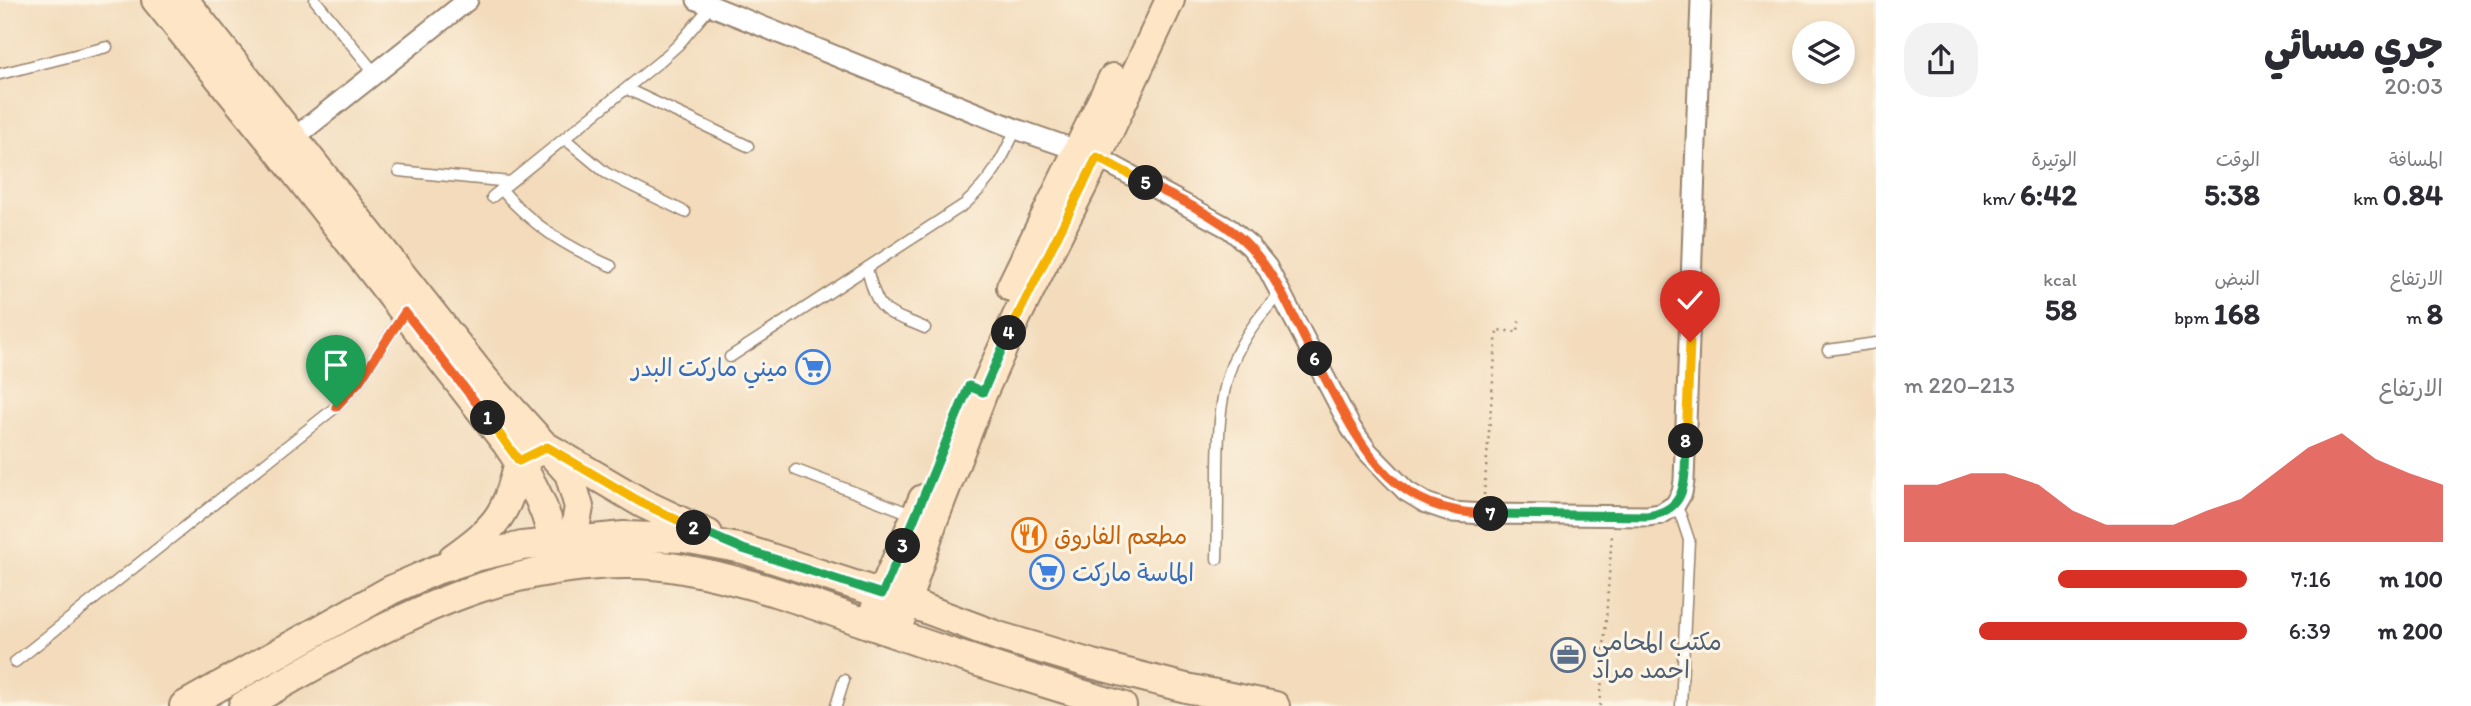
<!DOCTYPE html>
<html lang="ar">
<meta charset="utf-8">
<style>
:root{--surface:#fff;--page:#f2f2f3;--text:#2b2b33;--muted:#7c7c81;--accent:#d93025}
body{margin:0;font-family:Itim,"Playpen Sans Arabic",sans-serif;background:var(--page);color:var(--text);direction:rtl;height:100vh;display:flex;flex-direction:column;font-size:26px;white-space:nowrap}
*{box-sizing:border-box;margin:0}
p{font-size:23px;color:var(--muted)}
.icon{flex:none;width:38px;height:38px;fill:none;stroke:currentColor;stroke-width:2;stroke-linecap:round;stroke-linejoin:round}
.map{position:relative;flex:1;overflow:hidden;direction:ltr}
.sheet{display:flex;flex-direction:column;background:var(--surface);width:595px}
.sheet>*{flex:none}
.fabs{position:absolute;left:1792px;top:21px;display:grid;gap:14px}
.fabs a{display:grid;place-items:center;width:63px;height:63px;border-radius:50%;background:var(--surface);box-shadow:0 4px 10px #0003;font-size:35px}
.pin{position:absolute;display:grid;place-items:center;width:60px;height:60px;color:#fff;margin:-72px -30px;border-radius:50% 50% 50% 0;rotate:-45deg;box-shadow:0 0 7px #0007}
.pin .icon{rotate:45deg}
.km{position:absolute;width:35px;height:35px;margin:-18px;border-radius:50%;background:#222;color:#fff;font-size:19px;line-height:35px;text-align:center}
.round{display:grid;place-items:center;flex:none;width:74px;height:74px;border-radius:28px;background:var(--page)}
.overview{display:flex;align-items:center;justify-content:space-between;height:119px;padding:0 28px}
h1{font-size:38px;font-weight:800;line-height:52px}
.metrics{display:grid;grid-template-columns:repeat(3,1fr);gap:10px;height:119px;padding:7px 28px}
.metrics div{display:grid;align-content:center}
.metrics b{font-size:30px;font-weight:800}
.metrics small{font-size:19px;font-weight:400}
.metrics p{font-size:19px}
.chart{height:196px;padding:14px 28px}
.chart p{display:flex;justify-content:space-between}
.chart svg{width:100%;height:126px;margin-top:7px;fill:var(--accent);opacity:.7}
ul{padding:0 28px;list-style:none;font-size:23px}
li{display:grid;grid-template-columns:112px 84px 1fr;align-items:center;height:52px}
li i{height:18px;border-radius:9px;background:var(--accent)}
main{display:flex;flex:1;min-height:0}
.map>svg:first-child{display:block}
</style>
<main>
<section class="sheet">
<div class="overview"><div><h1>جري مسائي</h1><p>20:03</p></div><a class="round"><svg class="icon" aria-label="share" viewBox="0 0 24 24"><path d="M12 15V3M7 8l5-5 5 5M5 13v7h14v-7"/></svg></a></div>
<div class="metrics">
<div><p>المسافة</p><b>0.84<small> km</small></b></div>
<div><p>الوقت</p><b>5:38</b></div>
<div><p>الوتيرة</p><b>6:42<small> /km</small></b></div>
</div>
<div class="metrics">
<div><p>الارتفاع</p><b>8<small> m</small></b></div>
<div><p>النبض</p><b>168<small> bpm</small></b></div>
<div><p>kcal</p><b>58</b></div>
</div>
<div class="chart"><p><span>الارتفاع</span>213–220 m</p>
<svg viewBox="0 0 160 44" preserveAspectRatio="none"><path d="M0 44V24L10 24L20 20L30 20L40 24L50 33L60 38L70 38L80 38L90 33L100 29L110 20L120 11L130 6L140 15L150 20L160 24V44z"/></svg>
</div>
<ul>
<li><b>100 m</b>7:16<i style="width:55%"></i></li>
<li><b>200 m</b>6:39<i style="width:78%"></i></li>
</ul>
</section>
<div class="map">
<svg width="1876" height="706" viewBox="0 0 1876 706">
<rect width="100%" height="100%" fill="#fcf5e5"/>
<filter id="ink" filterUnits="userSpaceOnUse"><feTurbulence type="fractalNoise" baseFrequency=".0143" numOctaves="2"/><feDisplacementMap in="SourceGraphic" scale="14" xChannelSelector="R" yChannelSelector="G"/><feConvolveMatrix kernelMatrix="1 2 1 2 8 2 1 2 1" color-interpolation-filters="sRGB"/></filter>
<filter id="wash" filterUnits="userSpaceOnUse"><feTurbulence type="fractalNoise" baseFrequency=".00686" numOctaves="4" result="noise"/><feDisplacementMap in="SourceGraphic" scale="28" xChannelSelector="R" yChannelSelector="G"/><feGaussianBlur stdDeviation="1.57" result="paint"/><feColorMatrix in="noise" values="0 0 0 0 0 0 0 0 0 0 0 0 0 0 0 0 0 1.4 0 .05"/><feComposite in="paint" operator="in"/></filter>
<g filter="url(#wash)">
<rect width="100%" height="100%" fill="#f3dbbb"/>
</g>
<g filter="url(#ink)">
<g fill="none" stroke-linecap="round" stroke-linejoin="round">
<g stroke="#97826c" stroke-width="13">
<path id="lane" d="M 315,0 L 375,73
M 0,74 L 107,47
M 627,89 L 748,146
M 565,139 L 606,173 L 685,212
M 399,171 L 510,182
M 501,189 C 532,226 567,247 611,266
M 492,197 L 659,62 L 678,45 L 711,6
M 867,269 C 879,315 883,310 925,328
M 1828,350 L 1876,343
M 730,357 L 965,204 C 992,179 1001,162 1016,129
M 796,470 L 914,515
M 1675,505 L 1681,516 L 1689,540 L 1681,706
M 1217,559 C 1218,529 1218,498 1218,468 C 1219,392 1225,349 1281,293
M 15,662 L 336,407 L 359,382 L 403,315
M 836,706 L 844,680"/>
</g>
<g stroke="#97826c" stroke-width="23">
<path id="street" d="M 697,0 L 1016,129 L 1097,157 L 1230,229 L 1250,246 L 1267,267 L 1351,428 L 1368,452 L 1406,491 L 1426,503 L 1452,512 L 1483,514 L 1647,516 L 1661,514 L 1675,505 L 1682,493 L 1684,481 L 1701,0
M 285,145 L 468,0"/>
</g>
<g stroke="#97826c" stroke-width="32">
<path id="secondary" d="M 156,0 L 278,150 L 507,444 C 531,479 553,517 555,560
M 184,0 L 485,380 L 569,473 L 579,507 L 570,556
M 1011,287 L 1113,78
M 453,558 C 497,526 507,515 519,461 L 547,447 L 642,503 L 708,534
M 875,609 L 923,499
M 901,618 L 933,521 L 983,392 L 1017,316 L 1097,157 L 1170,0
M 184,706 L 391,590 L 436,570 L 479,556 L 522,546 L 624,536 L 684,538 L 743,549 L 907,602 L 998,636 L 1092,664 L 1186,688 L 1275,706
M 243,706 C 320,663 396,616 479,588 C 540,568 620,557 683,569 C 756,582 826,609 896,634 C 970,660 1046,684 1122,706"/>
</g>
<path stroke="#97826c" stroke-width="2.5" stroke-dasharray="2 5" stroke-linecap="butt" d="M 1484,495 L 1497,330 L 1518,332 L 1519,322 L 1525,322
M 1600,706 L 1612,533"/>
<use href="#lane" stroke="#fff" stroke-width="10"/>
<use href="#street" stroke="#fff" stroke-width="19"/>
<use href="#secondary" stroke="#fee5c5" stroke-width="28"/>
</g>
</g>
<g fill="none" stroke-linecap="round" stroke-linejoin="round" filter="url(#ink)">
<g stroke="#fff" stroke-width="14">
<path id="split-1" d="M 336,407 L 359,382 L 405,312 L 488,418"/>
</g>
<g stroke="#fff" stroke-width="14">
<path id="split-2" d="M 488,418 L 519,461 L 547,447 L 642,503 L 694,528"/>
</g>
<g stroke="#fff" stroke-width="14">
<path id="split-3" d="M 694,528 L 743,549 L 882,594 L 903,546"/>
</g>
<g stroke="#fff" stroke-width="14">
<path id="split-4" d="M 903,546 L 969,386 L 983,392 L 1009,333"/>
</g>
<g stroke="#fff" stroke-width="14">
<path id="split-5" d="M 1009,333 L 1097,157 L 1146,183"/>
</g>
<g stroke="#fff" stroke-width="14">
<path id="split-6" d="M 1146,183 C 1181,201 1224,218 1251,248 C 1279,279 1295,322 1315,359"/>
</g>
<g stroke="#fff" stroke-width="14">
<path id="split-7" d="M 1315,359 C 1359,441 1385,513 1491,514"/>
</g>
<g stroke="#fff" stroke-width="14">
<path id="split-8" d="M 1491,514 L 1647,516 C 1691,510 1684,476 1686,441"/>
</g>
<g stroke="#fff" stroke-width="14">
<path id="split-9" d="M 1686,441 L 1690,342"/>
</g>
<use href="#split-1" stroke="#f0652b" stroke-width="9"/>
<use href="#split-2" stroke="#f5b400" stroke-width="9"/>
<use href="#split-3" stroke="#22a559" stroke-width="9"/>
<use href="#split-4" stroke="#22a559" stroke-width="9"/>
<use href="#split-5" stroke="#f5b400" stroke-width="9"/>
<use href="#split-6" stroke="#f0652b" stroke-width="9"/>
<use href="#split-7" stroke="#f0652b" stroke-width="9"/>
<use href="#split-8" stroke="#22a559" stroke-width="9"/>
<use href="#split-9" stroke="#f5b400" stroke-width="9"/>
</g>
<defs>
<g id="supermarket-ring" transform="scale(1.75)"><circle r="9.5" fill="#fcf5e5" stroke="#3f7fe0" stroke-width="1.5"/><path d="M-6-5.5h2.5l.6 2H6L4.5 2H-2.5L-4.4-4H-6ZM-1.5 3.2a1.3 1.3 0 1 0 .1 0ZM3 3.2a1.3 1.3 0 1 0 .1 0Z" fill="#3f7fe0"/></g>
<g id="restaurant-ring" transform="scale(1.75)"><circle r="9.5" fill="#fcf5e5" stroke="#e8710a" stroke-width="1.5"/><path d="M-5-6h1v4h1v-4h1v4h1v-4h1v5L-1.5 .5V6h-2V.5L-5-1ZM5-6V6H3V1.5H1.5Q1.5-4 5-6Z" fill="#e8710a"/></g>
<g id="office-ring" transform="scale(1.75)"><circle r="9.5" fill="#fcf5e5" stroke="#5c6f8a" stroke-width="1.5"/><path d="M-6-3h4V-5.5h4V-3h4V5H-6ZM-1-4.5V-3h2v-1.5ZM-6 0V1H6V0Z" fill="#5c6f8a"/></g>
</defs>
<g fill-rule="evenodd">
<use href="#supermarket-ring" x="813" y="367"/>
<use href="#restaurant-ring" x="1029" y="535"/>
<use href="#supermarket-ring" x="1047" y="572"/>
<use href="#office-ring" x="1568" y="655"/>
</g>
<g text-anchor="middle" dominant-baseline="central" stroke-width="6" stroke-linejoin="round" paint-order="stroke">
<g font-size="24" fill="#366cbe" stroke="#fcf5e5" text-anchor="end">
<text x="788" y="367">ميني ماركت البدر</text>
<text x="1072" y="572" text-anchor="start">الماسة ماركت</text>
</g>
<g font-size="24" fill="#c56008" stroke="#fcf5e5" text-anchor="start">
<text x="1054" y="535">مطعم الفاروق</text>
</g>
<g font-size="24" fill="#4e5e75" stroke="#fcf5e5" text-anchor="start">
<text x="1592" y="641">مكتب المحامي<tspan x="1592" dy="28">احمد مراد</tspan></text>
</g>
</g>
</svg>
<div class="fabs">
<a><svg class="icon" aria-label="layers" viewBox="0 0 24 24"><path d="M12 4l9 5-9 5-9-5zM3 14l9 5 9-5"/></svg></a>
</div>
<div class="pin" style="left:336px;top:407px;background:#1e9e55"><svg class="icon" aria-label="arrive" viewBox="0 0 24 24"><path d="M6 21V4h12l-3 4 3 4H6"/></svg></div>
<div class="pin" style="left:1690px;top:342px;background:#d93025"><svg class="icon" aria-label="check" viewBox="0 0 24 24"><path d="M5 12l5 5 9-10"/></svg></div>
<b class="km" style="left:488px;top:418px">1</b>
<b class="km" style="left:694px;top:528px">2</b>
<b class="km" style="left:903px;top:546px">3</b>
<b class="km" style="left:1009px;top:333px">4</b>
<b class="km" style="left:1146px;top:183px">5</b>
<b class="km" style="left:1315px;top:359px">6</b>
<b class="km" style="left:1491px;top:514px">7</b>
<b class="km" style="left:1686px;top:441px">8</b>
</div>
</main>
